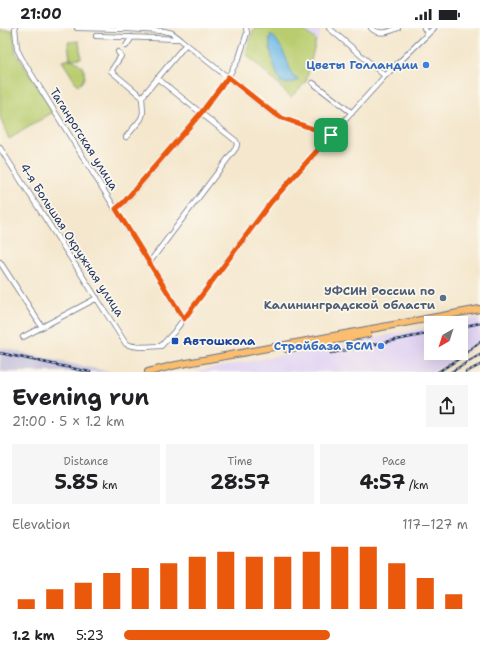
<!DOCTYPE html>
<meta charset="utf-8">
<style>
:root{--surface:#fff;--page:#f6f6f6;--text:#202124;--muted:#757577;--accent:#ea580c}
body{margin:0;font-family:"Shantell Sans",sans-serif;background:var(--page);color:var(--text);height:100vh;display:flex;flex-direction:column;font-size:15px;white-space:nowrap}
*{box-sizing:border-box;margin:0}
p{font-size:13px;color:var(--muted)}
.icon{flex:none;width:22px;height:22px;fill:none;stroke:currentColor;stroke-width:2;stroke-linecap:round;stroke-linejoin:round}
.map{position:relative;height:344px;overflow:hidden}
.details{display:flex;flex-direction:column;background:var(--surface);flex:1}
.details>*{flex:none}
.needle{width:26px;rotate:219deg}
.tools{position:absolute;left:424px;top:288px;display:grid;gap:8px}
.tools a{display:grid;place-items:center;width:44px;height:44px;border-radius:0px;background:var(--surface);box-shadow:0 4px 16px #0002;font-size:20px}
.pin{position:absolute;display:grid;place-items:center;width:34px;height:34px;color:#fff;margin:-17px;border-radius:8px;box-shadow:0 2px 6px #0006}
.round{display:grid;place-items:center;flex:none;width:42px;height:42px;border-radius:0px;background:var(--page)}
.headline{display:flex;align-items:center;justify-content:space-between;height:68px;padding:0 12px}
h1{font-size:22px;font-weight:700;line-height:30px}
.stats{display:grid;grid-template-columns:repeat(3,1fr);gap:6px;height:68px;padding:4px 12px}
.stats div{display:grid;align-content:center;border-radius:0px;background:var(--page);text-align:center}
.stats b{font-size:20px;font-weight:700}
.stats small{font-size:11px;font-weight:400}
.stats p{font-size:11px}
.chart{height:112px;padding:8px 12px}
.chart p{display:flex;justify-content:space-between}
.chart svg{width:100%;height:72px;margin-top:4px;stroke:var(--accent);stroke-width:6}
ul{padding:0 12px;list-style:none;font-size:13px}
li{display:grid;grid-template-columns:64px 48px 1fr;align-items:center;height:30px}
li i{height:10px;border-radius:5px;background:var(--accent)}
.status{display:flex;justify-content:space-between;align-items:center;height:28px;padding:0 20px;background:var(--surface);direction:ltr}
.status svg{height:11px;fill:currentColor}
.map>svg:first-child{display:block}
</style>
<div class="status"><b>21:00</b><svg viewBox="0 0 49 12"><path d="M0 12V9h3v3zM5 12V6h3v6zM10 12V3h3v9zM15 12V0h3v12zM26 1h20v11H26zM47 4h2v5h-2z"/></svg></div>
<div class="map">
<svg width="480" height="344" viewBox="0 0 480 344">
<rect width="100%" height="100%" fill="#fbf7ec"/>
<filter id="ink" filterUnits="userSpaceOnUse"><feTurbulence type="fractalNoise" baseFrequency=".025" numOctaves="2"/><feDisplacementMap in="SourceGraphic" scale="8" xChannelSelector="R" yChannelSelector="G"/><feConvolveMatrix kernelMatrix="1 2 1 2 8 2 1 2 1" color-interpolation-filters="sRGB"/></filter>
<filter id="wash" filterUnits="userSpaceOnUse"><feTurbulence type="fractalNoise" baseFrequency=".012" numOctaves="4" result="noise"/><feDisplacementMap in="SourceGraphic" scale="16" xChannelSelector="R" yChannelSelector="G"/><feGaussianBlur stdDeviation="0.9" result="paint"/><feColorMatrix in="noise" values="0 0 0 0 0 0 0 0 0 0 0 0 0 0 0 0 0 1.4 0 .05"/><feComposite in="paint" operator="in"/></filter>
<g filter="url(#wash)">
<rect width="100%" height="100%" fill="#f4e7cd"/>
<path fill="#e1d4f3" d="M 301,0 L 321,0 L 318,12 L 316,12 Z
M 478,290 L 480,300 L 480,311 L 460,328 L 433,344 L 192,344 L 431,299 L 431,325 L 461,325 L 461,295 L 453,295 Z"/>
<path fill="#c5c0da" d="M 0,319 L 44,330 L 111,344 L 5,344 L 0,343 Z"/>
<path fill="#b9cd70" stroke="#6a7e67" d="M 254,0 L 301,0 L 316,12 L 306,54 L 291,69 L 246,26 Z
M 0,2 L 13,2 L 16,25 L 53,84 L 9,111 L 0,90 Z
M 79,13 L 81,30 L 70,31 C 84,35 90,48 78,58 L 62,33 L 70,31 L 68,14 Z"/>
<path fill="#6fbbe8" stroke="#4575a3" d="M 271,6 C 282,17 288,33 292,48 L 300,52 L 287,56 L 279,53 C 276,42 266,16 271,6 Z"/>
</g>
<g filter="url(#ink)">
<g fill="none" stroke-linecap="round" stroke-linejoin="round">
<g stroke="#676f85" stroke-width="6">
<path id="minor" d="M 15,0 L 17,21 L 22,31 L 184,291
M 77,0 L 128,1 L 164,3 L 172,5 L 180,11
M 329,0 L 385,48
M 371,0 C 380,8 388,4 398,0
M 424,0 L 428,6
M 96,8 L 180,11 L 186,16
M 126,18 L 132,9
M 118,24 L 121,28 L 111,43 L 142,69 L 186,16 L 271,84 L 282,90 L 331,107
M 313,55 L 352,85
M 126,109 L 141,91 L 143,85 L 142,69
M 0,120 L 126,316 C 137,321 150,318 161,318 L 174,304 L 271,174 L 286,157 L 385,48 L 434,0
M 115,181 L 124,175 L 201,85 L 228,49 L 239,30 L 247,5 L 246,0
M 0,234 L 42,299
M 149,235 L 236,120 L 237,116 L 236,113 L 157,50
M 23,309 L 97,270"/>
</g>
<g stroke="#676f85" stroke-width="8">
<path id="major" d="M 287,321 L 368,306
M 148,344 L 176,337 L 480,281"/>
</g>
<use href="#minor" stroke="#fff" stroke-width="4.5"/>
<use href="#major" stroke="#fbbe6e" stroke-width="6"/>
<g stroke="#1b2f5e" stroke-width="2.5">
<path id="rail" d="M 461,299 L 480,295
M 0,325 L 90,344
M 331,325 L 431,305
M 438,344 L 460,330 L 480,314
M 451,344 L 480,327
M 466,344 L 480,337"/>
</g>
<use href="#rail" stroke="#fbf7ec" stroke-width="1" stroke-dasharray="3" stroke-linecap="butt"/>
</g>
</g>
<g fill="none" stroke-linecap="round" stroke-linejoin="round" filter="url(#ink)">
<g stroke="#fff" stroke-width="8">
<path id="route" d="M 228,49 L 272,84 L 282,90 L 331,107 L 271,174 L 184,291 L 116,181 L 124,174 L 201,85 Z"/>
</g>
<use href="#route" stroke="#ea580c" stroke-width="5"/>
</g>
<g fill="#3f7fe0" stroke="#fbf7ec" stroke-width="1.5">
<circle cx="426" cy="37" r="4"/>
<circle cx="381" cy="318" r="4"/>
</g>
<circle fill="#5c6f8a" stroke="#fbf7ec" stroke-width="1.5" cx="443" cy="270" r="4"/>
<rect fill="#1a4fb4" stroke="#fbf7ec" stroke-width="1.5" x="171" y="309" width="8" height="8" rx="2"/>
<g text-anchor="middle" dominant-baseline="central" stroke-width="3.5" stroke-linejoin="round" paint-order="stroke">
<g font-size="12" font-weight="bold" fill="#366cbe" stroke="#fbf7ec" text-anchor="end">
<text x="418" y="37">Цветы Голландии</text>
<text x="373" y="318">Стройбаза БСМ</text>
</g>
<g font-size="12" fill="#1b2f5e" stroke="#fbf7ec">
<text transform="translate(84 111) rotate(58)">Таганрогская улица</text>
<text transform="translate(72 212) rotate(57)">4-я Большая Окружная улица</text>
</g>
<g font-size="12" font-weight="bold" fill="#4e5e75" stroke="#fbf7ec" text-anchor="end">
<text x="435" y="263">УФСИН России по<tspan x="435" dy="14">Калининградской области</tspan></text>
</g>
<g font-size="12" font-weight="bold" fill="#164399" stroke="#fbf7ec" text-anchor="start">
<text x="183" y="313">Автошкола</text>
</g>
</g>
</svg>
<div class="tools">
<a><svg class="needle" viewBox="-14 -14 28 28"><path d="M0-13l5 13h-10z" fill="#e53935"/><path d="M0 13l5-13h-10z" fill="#757577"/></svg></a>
</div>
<div class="pin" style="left:331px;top:107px;background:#1e9e55"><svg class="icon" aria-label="arrive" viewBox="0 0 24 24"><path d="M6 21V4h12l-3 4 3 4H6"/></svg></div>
</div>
<section class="details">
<div class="headline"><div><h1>Evening run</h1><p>21:00 · 5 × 1.2 km</p></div><a class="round"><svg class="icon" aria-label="share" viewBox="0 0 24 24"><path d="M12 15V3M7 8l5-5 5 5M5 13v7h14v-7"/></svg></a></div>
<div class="stats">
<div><p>Distance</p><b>5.85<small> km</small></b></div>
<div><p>Time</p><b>28:57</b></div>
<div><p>Pace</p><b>4:57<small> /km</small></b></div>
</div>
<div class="chart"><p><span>Elevation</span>117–127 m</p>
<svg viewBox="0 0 160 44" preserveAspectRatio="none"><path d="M5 44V38M15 44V32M25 44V28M35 44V22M45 44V19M55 44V16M65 44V12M75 44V9M85 44V12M95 44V12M105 44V9M115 44V6M125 44V6M135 44V16M145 44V25M155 44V35"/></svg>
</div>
<ul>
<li><b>1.2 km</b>5:23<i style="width:60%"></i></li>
</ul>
</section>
